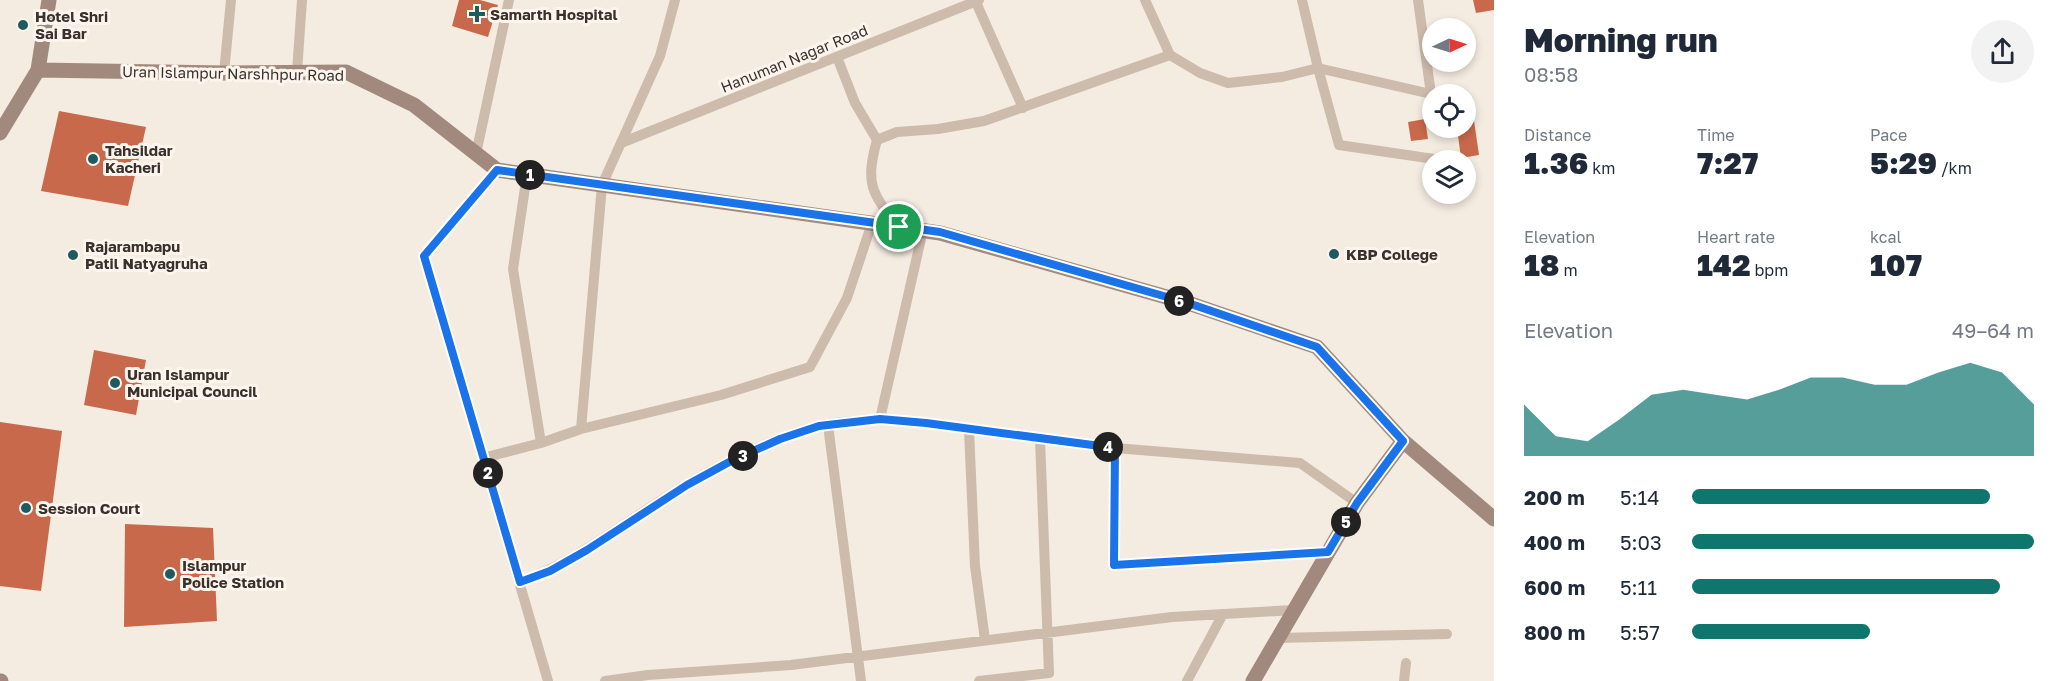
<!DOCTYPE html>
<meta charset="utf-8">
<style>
:root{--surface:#fff;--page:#f2f2f3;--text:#1f2937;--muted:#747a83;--accent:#0f766e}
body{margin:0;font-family:"Golos Text",sans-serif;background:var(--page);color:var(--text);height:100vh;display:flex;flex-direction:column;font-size:22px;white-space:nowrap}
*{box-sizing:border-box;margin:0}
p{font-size:20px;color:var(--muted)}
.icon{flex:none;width:33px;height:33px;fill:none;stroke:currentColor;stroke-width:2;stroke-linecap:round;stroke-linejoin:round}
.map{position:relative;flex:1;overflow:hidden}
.panel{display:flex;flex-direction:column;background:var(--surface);width:570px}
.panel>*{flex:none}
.needle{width:39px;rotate:86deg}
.fabs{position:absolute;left:1422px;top:18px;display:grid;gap:12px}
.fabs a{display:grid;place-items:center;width:54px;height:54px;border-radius:50%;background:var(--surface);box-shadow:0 3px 9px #0003;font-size:30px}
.pin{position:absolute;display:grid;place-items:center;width:51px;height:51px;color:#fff;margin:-26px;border:3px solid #fff;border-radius:50%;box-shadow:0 2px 6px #0007}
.km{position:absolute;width:30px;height:30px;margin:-15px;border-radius:50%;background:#222;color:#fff;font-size:16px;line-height:30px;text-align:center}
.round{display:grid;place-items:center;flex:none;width:63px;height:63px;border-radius:32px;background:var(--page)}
.summary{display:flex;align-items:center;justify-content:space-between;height:102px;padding:0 30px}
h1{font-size:33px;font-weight:800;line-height:45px}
.metrics{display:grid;grid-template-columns:repeat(3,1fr);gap:9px;height:102px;padding:6px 30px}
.metrics div{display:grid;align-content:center}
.metrics b{font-size:30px;font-weight:800}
.metrics small{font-size:16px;font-weight:400}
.metrics p{font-size:16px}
.chart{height:168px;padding:12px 30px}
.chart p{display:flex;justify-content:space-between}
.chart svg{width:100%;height:108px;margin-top:6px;fill:var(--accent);opacity:.7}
ul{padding:0 30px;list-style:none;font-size:20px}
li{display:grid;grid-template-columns:96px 72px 1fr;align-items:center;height:45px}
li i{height:15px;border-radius:8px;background:var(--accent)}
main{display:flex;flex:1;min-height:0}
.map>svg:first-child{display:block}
</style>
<main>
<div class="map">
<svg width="1494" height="681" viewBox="0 0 1494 681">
<rect width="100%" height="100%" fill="#f4ebe1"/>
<path fill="#c8694b" d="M 459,0 L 480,0 L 498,5 L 488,37 L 452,26 Z
M 1473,0 L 1494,0 L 1494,10 L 1476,13 Z
M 1472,107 L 1479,155 L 1461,158 L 1457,128 L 1466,128 L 1466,108 Z
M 59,111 L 146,127 L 128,206 L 41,191 Z
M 1425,119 L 1428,139 L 1411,141 L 1408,122 Z
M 94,350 L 146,360 L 136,415 L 84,405 Z
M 0,422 L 62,431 L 41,591 L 0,586 Z
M 125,524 L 213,528 L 217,621 L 124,627 Z"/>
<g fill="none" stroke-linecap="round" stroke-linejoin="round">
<path stroke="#cdbbac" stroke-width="10" d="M 975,0 L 1023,108
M 1145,0 L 1170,55 L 1200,73 L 1228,83 L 1282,77 L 1318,68 L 1431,94 L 1418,0
M 1302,0 L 1318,68 L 1339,145 L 1441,160
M 837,57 L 855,103 L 877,140 C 865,184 871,193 899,227
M 297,72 L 302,0
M 224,73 L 231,0
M 877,140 L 897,132 L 938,129 L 984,121 L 1170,55
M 621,143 L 979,0
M 476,154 L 509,0
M 497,170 L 424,256 L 548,681
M 527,174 L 513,269 L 541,443
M 880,419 L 926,423 L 1115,448 L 1300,463 L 1357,503
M 828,425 L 861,681
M 581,429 L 602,185 L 660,56 L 675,0
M 969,430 L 975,566 L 985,640
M 1115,448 L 1114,565 L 1328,552
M 483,458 L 541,443 L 581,429 L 721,395 L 810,367 L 847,298 L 872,223
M 520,582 C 568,564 603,538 646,510 C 697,476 757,443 817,426 C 837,421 860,421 880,419 L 923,230
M 1278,638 L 1447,634
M 605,681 L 648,675 L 791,665 L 1172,617 L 1294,610
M 979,681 L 1049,673 L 1040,439
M 1187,681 L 1223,614
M 1404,681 L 1406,663"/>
<path stroke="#a18a7d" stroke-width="15" d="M 38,70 L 224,73 L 346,72 L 414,105 L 497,170 L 940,233 L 1188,303 L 1317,347 L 1403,441 L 1494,519
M 0,133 L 38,70 L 49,0
M 0,681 L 1,681
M 1253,681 L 1357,503 L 1403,441"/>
</g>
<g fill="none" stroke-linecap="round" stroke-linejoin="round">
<g stroke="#fff" stroke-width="12">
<path id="route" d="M 497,170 L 940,232 L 1188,303 L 1317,347 L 1403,441 L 1357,503 L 1328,552 L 1114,565 L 1115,448 L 926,423 L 880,419 L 819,426 L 780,439 L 731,461 L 687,485 L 587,550 L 550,571 L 520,582 L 424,256 Z"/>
</g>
<use href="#route" stroke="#1a73e8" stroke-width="8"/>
</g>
<g fill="#1f5a5e" stroke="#fbf5ee" stroke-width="2">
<path d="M474 5h6v6h6v6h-6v6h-6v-6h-6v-6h6z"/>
<circle cx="23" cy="25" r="6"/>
<circle cx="93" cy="159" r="6"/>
<circle cx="1334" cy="254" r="6"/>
<circle cx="73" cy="255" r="6"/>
<circle cx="115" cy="383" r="6"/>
<circle cx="26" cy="508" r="6"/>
<circle cx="170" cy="574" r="6"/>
</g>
<g text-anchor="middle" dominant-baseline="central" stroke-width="6" stroke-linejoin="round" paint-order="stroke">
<g font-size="15" font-weight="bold" fill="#3b302b" stroke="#fbf5ee" text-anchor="start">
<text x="490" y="14">Samarth Hospital</text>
<text x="35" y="16">Hotel Shri<tspan x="35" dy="17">Sai Bar</tspan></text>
<text x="105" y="150">Tahsildar<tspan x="105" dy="17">Kacheri</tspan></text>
<text x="85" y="246">Rajarambapu<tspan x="85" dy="17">Patil Natyagruha</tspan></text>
<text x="1346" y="254">KBP College</text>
<text x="127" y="374">Uran Islampur<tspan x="127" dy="17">Municipal Council</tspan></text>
<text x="38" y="508">Session Court</text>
<text x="182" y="565">Islampur<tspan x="182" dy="17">Police Station</tspan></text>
</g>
<g font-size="15" fill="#3b302b" stroke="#fbf5ee">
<text transform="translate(794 58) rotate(-22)">Hanuman Nagar Road</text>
<text transform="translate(233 73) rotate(1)">Uran Islampur Narshhpur Road</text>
</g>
</g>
</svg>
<div class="fabs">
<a><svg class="needle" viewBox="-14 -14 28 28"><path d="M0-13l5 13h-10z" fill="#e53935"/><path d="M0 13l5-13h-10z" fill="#747a83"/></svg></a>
<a><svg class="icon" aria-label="locate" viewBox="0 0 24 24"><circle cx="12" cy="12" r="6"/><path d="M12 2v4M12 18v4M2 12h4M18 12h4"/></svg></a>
<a><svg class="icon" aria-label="layers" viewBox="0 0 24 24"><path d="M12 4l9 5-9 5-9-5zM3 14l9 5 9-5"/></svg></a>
</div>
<div class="pin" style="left:899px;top:227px;background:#1e9e55"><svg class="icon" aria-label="arrive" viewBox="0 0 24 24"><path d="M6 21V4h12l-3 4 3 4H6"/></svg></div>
<b class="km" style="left:530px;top:175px">1</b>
<b class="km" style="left:488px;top:473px">2</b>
<b class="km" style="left:743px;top:456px">3</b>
<b class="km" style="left:1108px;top:447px">4</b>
<b class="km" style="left:1346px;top:522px">5</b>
<b class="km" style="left:1179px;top:301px">6</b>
</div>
<section class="panel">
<div class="summary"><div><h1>Morning run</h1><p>08:58</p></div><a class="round"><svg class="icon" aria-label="share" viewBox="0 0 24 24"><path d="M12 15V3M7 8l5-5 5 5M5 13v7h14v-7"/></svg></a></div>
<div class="metrics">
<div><p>Distance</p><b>1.36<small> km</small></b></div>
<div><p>Time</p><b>7:27</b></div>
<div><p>Pace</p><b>5:29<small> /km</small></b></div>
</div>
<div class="metrics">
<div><p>Elevation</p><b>18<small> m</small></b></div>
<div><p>Heart rate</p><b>142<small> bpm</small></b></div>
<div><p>kcal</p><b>107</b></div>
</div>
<div class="chart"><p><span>Elevation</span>49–64 m</p>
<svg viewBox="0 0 160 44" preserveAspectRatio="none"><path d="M0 44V23L10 36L20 38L30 29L40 19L50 17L60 19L70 21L80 17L90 12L100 12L110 15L120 15L130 10L140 6L150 10L160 23V44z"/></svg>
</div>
<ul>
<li><b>200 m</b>5:14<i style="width:87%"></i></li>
<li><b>400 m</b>5:03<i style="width:100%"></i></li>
<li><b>600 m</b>5:11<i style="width:90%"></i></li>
<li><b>800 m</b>5:57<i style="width:52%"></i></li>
</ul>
</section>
</main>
